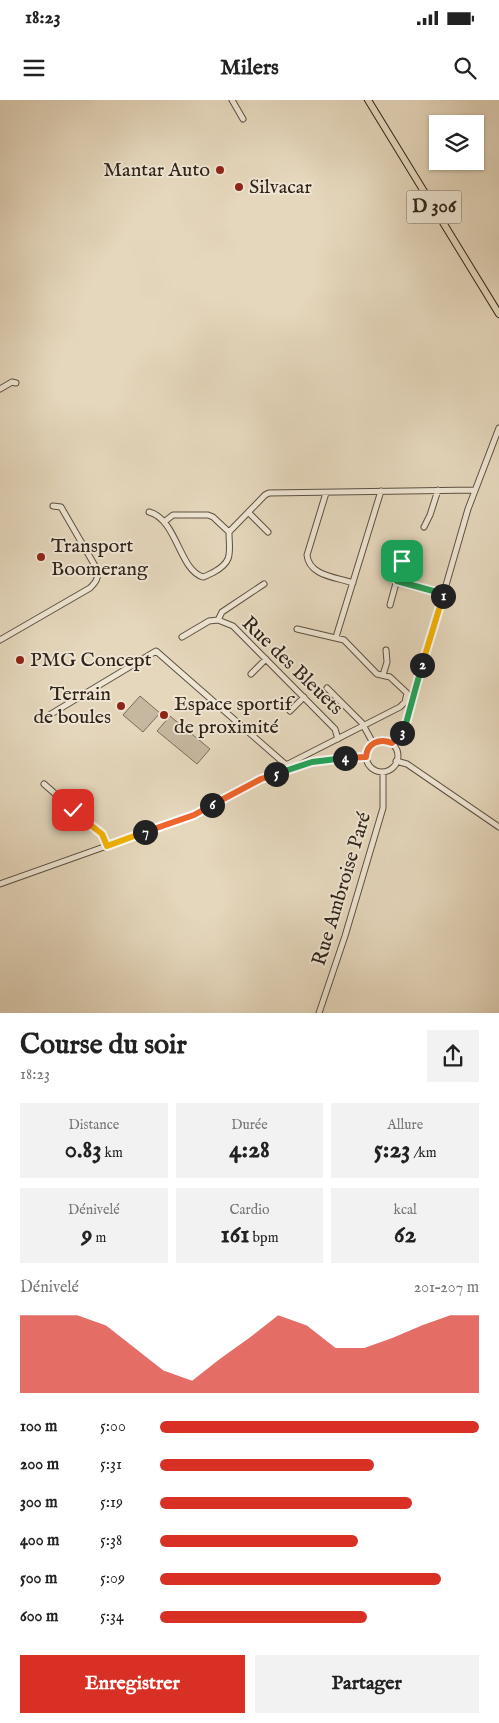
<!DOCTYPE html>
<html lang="fr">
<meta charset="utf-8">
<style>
:root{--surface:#fff;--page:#f2f2f2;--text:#222;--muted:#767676;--accent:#d93025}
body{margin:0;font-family:"IM FELL English",serif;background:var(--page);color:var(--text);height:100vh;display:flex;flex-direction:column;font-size:19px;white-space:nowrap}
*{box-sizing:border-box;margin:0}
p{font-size:16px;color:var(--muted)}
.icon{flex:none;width:28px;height:28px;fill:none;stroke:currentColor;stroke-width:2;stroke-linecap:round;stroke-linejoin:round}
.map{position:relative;height:913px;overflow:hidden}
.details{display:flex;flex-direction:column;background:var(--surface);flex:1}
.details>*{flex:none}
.fabs{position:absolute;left:429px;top:15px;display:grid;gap:10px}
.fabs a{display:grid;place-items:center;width:55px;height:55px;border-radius:0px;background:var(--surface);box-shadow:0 1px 4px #0004;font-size:25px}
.pin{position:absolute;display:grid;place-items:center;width:42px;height:42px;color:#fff;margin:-21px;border-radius:10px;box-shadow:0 2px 8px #0006}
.km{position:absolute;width:25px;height:25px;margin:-12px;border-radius:50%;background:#222;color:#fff;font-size:14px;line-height:25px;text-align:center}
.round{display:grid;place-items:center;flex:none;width:52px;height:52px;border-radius:0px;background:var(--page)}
.summary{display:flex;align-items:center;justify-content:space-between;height:85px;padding:0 20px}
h1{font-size:28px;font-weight:800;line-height:38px}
.metrics{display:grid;grid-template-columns:repeat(3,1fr);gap:8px;height:85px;padding:5px 20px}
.metrics div{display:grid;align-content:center;border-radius:0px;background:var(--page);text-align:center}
.metrics b{font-size:25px;font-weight:800}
.metrics small{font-size:14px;font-weight:400}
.metrics p{font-size:14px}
.chart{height:140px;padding:10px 20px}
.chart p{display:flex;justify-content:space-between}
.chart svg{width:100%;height:90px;margin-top:5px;fill:var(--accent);opacity:.7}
.button{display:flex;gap:10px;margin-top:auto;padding:10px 20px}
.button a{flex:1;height:58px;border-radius:0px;background:var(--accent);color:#fff;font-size:20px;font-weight:800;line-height:58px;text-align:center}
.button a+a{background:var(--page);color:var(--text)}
ul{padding:0 20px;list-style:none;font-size:16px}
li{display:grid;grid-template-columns:80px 60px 1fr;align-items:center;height:38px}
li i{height:12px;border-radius:6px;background:var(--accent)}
.status{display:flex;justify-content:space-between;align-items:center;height:35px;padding:0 25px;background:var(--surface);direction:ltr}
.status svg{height:14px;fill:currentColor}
header{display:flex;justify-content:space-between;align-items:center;height:65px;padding:0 20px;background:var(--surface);font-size:22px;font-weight:800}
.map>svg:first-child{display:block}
</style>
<div class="status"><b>18:23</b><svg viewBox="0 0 49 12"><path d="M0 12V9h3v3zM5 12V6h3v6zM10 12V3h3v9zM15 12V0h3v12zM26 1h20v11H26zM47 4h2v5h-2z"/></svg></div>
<header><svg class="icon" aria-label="menu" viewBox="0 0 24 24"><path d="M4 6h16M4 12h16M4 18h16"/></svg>Milers<svg class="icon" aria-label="search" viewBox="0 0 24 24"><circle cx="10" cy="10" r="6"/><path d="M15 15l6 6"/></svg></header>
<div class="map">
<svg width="499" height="913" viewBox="0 0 499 913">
<rect width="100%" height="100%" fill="#e5d7bc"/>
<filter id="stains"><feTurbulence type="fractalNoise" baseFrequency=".004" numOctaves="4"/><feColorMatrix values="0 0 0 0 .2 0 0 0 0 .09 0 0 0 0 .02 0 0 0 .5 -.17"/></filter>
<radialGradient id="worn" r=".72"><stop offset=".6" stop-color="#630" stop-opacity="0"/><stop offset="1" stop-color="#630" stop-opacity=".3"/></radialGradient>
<path fill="#c6b8a0" stroke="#7a6e5c" d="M 140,596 L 160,613 L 143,632 L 123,615 Z
M 170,616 L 210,649 L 197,664 L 157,631 Z"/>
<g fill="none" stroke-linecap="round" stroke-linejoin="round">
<g stroke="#5c5042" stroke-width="7">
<path id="minor" d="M 232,0 L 243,19
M 0,289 L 12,282 L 16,283
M 326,393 L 307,455 C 309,476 336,477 353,483
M 149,412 C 177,419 179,470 203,477 C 207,476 210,474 214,472 C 234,461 229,452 229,432
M 249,413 L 268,432
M 164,422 L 173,415 L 208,415 L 213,417 L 229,432 L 265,395 L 269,393 L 475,390
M 424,427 L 430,415 L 438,390
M 397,481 L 444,494
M 390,505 L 402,461
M 218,520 L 233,526 L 335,629 L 338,639
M 182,537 L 209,521 L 218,520 L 222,512 L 264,484
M 336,537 L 381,391
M 0,540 L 90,488 C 96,482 98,479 98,471 L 61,407 L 53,406
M 251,574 L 266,559
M 383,575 L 387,562 L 386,550
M 327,588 L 362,623 L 373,643
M 290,611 L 304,597
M 51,614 L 156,551 L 285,664 L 288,664 L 400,607 L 405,602 L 407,593 L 390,577 L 377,574 L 344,540 L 297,529
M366 656a16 16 0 1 1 32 0a16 16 0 1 1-32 0Z
M 392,643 L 401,635 L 405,627 L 468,409 L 499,328
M 396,661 L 407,664 L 499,727
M 44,684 L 102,735 L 107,746
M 0,784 L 194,715 L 261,679 L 312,662 L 338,658 L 366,657
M 319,913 L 345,836 L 383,708 L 383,672"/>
</g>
<g stroke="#2f2319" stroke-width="8">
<path id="major" d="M 368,0 L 499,214"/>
</g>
<use href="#minor" stroke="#eee5d3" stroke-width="5"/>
<use href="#major" stroke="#e5d7bc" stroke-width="6"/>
</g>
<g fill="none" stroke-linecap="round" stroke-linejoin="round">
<g stroke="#fff" stroke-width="10">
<path id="split-1" d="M 402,461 L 397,481 L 444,494 L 443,496"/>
</g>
<g stroke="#fff" stroke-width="10">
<path id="split-2" d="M 422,565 L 443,496"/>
</g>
<g stroke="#fff" stroke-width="10">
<path id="split-3" d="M 402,633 L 405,627 L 422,565"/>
</g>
<g stroke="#fff" stroke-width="10">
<path id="split-4" d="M 345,658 L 366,657 C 367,643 379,638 392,643 L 402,633"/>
</g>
<g stroke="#fff" stroke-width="10">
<path id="split-5" d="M 276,674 L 312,662 L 345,658"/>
</g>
<g stroke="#fff" stroke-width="10">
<path id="split-6" d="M 212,705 L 261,679 L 276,674"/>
</g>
<g stroke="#fff" stroke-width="10">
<path id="split-7" d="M 145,732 L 194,715 L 212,705"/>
</g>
<g stroke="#fff" stroke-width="10">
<path id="split-8" d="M 88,723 L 102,734 L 107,746 L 145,732"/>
</g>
<g stroke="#fff" stroke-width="10">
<path id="split-9" d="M 73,710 L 88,723"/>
</g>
<use href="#split-1" stroke="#22a559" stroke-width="6"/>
<use href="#split-2" stroke="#f5b400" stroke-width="6"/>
<use href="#split-3" stroke="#22a559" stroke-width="6"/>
<use href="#split-4" stroke="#f0652b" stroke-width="6"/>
<use href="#split-5" stroke="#22a559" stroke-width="6"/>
<use href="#split-6" stroke="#f0652b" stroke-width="6"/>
<use href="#split-7" stroke="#f0652b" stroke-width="6"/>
<use href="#split-8" stroke="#f5b400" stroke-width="6"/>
<use href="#split-9" stroke="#f5b400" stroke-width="6"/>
</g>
<g fill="#8f2418" stroke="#eee5d3" stroke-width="2">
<circle cx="220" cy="70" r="5"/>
<circle cx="239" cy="87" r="5"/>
<circle cx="41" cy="457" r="5"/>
<circle cx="20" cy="560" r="5"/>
<circle cx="121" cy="606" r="5"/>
<circle cx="164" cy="615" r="5"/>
</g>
<g text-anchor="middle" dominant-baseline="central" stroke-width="4" stroke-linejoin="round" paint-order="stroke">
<rect fill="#eee5d3" stroke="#685d51" stroke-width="1" x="406.5" y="90.5" width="55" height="33" rx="4"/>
<g font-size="19" font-weight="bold" fill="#2f2319">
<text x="434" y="107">D 306</text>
</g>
<g font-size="20" fill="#2f2319" stroke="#eee5d3" text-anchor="start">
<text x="210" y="70" text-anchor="end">Mantar Auto</text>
<text x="249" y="87">Silvacar</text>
<text x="51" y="446">Transport<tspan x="51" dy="23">Boomerang</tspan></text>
<text x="30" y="560">PMG Concept</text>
<text x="111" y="594" text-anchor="end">Terrain<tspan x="111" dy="23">de boules</tspan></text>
<text x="174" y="604">Espace sportif<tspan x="174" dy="23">de proximité</tspan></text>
</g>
<g font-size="20" fill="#2f2319" stroke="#eee5d3">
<text transform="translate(292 566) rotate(44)">Rue des Bleuets</text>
<text transform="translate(342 789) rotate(-73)">Rue Ambroise Paré</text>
</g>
</g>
<rect width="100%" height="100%" filter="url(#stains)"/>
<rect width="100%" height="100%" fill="url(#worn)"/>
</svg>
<div class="fabs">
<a><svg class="icon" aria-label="layers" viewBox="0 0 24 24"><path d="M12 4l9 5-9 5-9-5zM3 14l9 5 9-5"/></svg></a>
</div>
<div class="pin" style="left:402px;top:461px;background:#1e9e55"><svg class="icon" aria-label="arrive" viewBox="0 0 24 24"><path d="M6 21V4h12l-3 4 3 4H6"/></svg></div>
<div class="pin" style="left:73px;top:710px;background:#d93025"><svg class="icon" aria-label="check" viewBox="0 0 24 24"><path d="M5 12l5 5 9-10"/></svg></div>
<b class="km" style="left:443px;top:496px">1</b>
<b class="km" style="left:422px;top:565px">2</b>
<b class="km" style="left:402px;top:633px">3</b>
<b class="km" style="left:345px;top:658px">4</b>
<b class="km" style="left:276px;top:674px">5</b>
<b class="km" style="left:212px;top:705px">6</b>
<b class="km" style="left:145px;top:732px">7</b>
</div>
<section class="details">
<div class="summary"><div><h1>Course du soir</h1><p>18:23</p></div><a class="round"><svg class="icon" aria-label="share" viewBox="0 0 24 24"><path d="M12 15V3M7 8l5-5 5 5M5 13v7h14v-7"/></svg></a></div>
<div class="metrics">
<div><p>Distance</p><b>0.83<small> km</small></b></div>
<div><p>Durée</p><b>4:28</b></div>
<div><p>Allure</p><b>5:23<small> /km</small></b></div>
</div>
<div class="metrics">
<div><p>Dénivelé</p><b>9<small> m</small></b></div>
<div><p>Cardio</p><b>161<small> bpm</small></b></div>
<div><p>kcal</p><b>62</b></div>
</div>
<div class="chart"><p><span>Dénivelé</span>201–207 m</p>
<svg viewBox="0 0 160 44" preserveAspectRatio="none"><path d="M0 44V6L10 6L20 6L30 11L40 22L50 33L60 38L70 27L80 17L90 6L100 11L110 22L120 22L130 17L140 11L150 6L160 6V44z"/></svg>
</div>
<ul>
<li><b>100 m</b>5:00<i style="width:100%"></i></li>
<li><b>200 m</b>5:31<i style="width:67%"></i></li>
<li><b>300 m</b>5:19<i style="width:79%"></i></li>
<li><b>400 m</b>5:38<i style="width:62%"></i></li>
<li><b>500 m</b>5:09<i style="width:88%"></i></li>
<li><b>600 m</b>5:34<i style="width:65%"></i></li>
</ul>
<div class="button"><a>Enregistrer</a><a>Partager</a></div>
</section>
